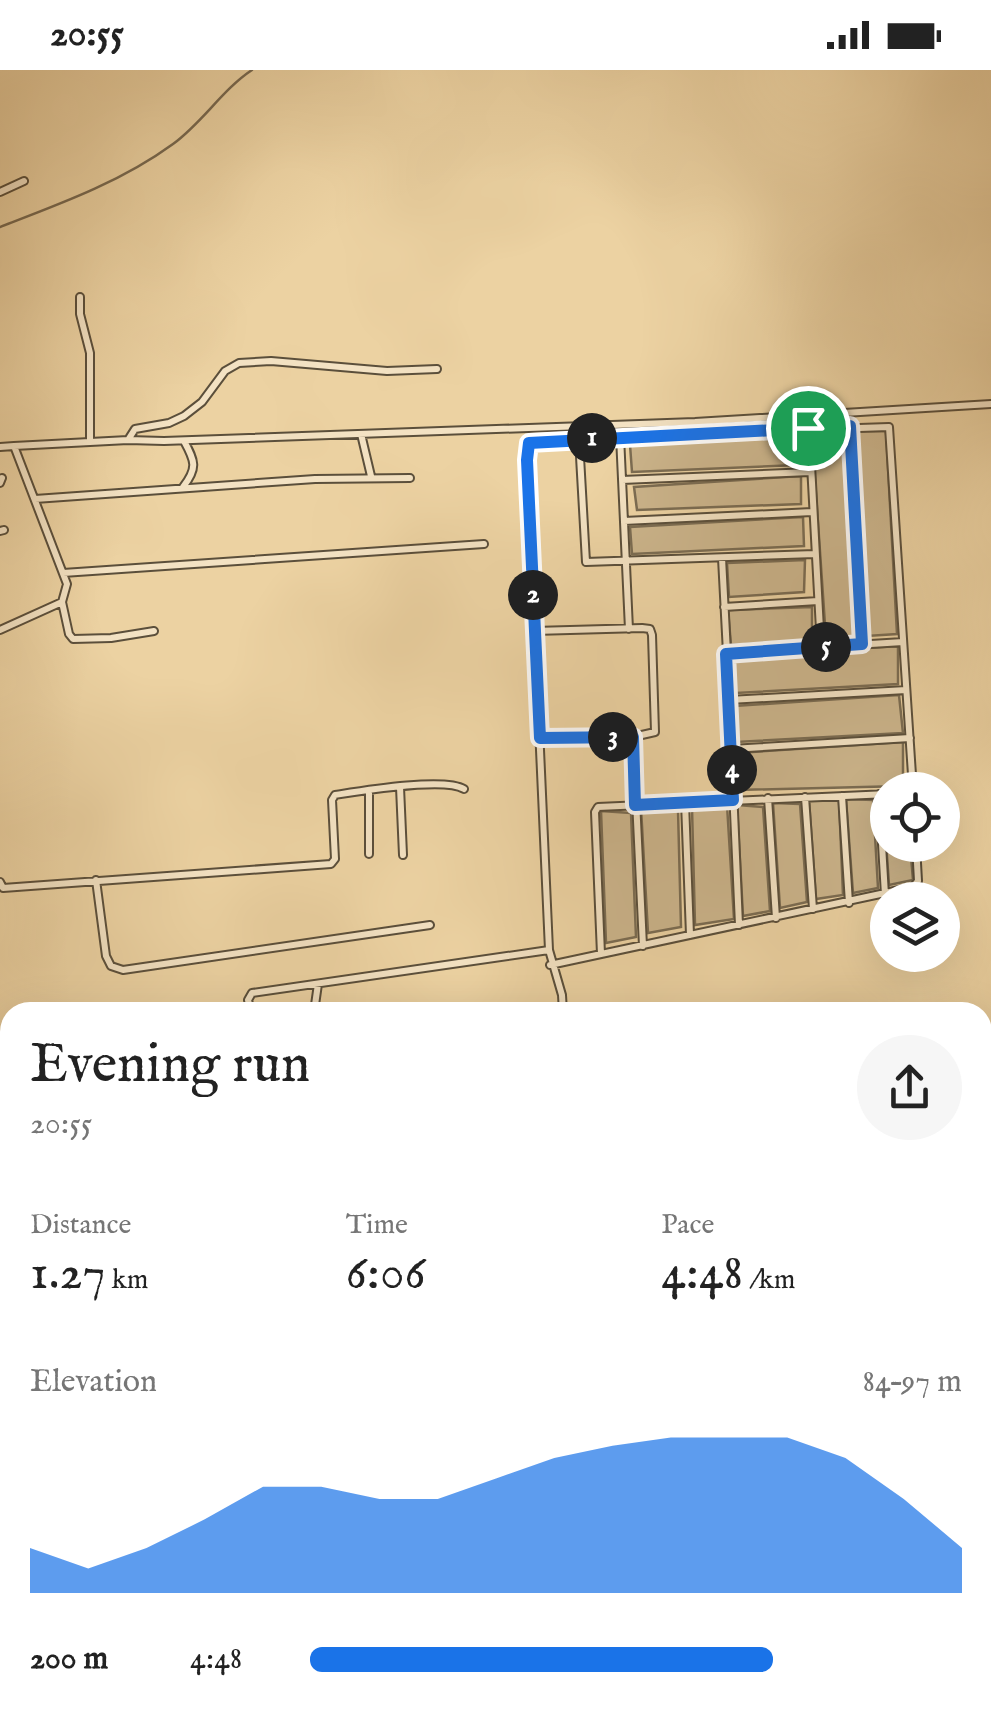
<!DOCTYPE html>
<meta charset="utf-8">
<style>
:root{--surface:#fff;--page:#f6f6f6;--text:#222;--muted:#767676;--accent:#1a73e8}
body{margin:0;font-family:"IM FELL English",serif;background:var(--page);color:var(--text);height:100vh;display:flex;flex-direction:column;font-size:38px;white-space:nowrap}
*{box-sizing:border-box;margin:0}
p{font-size:32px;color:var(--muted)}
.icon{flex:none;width:55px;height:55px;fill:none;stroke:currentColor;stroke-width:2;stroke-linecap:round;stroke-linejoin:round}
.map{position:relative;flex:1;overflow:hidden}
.sheet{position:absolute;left:0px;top:932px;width:992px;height:718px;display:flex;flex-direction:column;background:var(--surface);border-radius:30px 30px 0 0;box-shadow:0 10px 40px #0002}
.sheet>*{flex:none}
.tools{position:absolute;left:870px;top:702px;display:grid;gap:20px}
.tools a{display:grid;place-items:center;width:90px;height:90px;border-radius:50%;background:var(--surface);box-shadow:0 10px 40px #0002;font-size:50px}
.pin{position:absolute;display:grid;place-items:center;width:85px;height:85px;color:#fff;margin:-42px;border:5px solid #fff;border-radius:50%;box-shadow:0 2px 10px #0007}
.km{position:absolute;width:50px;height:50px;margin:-25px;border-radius:50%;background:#222;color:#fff;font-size:28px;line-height:50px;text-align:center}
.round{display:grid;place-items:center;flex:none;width:105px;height:105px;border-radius:52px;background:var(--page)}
.overview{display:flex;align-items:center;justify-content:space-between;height:170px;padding:0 30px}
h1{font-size:55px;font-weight:600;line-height:75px}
.stats{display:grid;grid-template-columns:repeat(3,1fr);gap:15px;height:170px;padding:10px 30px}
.stats div{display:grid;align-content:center}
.stats b{font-size:50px;font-weight:600}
.stats small{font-size:28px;font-weight:400}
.stats p{font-size:28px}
.chart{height:280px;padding:20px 30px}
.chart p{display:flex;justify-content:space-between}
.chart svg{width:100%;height:180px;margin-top:10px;fill:var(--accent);opacity:.7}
ul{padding:0 30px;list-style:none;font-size:32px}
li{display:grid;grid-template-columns:160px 120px 1fr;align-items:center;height:75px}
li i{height:25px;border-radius:12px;background:var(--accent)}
.status{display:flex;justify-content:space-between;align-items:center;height:70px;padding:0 50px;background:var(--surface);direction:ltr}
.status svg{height:28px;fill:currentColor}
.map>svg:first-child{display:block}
</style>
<div class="status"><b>20:55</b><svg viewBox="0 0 49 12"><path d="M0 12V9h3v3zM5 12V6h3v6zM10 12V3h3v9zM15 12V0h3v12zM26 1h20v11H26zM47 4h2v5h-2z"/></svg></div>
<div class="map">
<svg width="991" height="1648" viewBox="0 0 991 1648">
<rect width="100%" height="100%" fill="#ecd2a2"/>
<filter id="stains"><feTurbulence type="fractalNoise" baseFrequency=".002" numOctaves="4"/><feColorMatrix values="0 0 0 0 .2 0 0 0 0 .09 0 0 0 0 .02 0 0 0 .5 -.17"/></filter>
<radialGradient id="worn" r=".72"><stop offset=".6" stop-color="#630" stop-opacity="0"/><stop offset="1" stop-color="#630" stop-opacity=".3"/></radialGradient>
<path fill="#cbb48b" stroke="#7b6c52" stroke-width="2.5" d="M 855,361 L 886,361 L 897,564 L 867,566 Z
M 800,364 L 798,395 L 632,402 L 630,375 Z
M 812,365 L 843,366 L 855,567 L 826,569 Z
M 801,406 L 801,434 L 637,440 L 634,417 Z
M 803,447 L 804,476 L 632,484 L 630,457 Z
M 805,490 L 804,522 L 729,527 L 727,493 Z
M 812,537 L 812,570 L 731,575 L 728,540 Z
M 898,576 L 898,614 L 736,623 L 733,587 Z
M 899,625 L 903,663 L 736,672 L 734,636 Z
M 903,672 L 903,716 L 738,720 L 736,683 Z
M 846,729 L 873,730 L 878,818 L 853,823 Z
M 883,729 L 887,729 L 888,775 L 910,775 L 913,810 L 889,815 Z
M 809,730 L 839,730 L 843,825 L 816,829 Z
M 773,733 L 800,734 L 807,832 L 780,838 Z
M 727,735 L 734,849 L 695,855 L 692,738 Z
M 737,735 L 763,737 L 770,841 L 743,846 Z
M 641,738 L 678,740 L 681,857 L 648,863 Z
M 601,741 L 631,743 L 636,867 L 606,873 Z"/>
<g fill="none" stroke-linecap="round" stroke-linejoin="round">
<path stroke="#77684f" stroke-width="2.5" d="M 0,157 C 60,134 121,112 173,74 C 202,53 223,19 252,0
M 0,997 L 10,997"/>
<g stroke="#5b4f3b" stroke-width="10">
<path id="minor" d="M 0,122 L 24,111
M 80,227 L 80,244 L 90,283 L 90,371
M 850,356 L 862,574
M 809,358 L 821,578
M 361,364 L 371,406
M 620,366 L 629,559
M 579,369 L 586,492 L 815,484
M 128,370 L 164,371 L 695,352 L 991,334
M 14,376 L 128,370 L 135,359 L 169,353 L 184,346 L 202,332 L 225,301 L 239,293 L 271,291 L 387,301 L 437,299
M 0,377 L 14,376 L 67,514 L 62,532 L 0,560
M 622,410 L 810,402
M 0,413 L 2,408
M 183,417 C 198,398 195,391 184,371
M 35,429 L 315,409 L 410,408
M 624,451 L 812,442
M 0,461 L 4,460
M 722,488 L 727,583
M 63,503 L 484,474
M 62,532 L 69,564 L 73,569 L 111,568 L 154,561
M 724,537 L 818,531
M 534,561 L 642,558 L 650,559 L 652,565 L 655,662 L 633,667 L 541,668
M 729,630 L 906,620
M 633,667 L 643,876
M 731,679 L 910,668
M 400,717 L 403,785
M 369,720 L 369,784
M 879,724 L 885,825
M 842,726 L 849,833
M 805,727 L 813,839
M 768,728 L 776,848
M 685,732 L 690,865
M 96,810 L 106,886 L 111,896 L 123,900 L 430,855
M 0,812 L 3,818 L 331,794 L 335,789 L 332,730 L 335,725 C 361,721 444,707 464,719
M 739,855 L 727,583 L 903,572
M 601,884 L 595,742 L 598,737 L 888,724
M 550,895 L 913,817 L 918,811 L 916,775
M 251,942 L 248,930 L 252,923 L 549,880
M 314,942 L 318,914
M 563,942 L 562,925 L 549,880 L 527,390 L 529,373 L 620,366 L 889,357 L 913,720
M 982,1521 L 991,1520
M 982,1578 L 991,1577
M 6,1590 L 10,1589
M 0,1630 L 10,1630
M 982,1631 L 991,1630
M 120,1640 L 189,1643 L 288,1640
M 314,1640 L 314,1648
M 360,1640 C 446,1641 538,1632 622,1648
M 799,1640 L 819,1648
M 99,1648 L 101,1640
M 819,1648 L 907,1640"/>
</g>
<g stroke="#2b2319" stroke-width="14">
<path id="trunk" d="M 982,1421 L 991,1420
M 0,1545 L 10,1543"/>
</g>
<use href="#minor" stroke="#f3e2c3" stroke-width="6"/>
<use href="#trunk" stroke="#ecd2a2" stroke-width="10"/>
</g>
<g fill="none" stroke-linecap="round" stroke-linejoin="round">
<g stroke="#fff" stroke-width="20">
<path id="route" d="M 850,356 L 862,574 L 726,584 L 733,730 L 635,735 L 633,667 L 540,668 L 527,390 L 529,373 Z"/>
</g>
<use href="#route" stroke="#1a73e8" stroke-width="12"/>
</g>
<rect width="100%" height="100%" filter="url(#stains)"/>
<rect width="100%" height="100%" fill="url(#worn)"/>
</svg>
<div class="tools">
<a><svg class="icon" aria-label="locate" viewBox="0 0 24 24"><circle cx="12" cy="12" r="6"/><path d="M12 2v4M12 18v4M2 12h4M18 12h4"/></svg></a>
<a><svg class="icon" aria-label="layers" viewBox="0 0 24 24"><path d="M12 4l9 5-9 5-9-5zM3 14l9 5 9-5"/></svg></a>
</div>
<div class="pin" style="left:808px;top:358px;background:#1e9e55"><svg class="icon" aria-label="arrive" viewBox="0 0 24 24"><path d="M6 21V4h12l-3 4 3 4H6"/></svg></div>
<b class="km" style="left:592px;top:368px">1</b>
<b class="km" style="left:533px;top:525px">2</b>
<b class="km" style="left:613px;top:667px">3</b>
<b class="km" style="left:732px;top:700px">4</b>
<b class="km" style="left:826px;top:577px">5</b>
<section class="sheet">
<div class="overview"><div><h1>Evening run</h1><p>20:55</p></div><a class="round"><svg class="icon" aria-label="share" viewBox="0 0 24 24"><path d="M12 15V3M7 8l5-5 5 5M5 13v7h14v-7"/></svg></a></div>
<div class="stats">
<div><p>Distance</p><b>1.27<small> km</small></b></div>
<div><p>Time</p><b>6:06</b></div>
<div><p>Pace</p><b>4:48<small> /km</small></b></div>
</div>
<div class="chart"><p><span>Elevation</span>84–97 m</p>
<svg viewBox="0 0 160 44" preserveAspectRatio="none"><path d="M0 44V33L10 38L20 33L30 26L40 18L50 18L60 21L70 21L80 16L90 11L100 8L110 6L120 6L130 6L140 11L150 21L160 33V44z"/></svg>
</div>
<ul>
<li><b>200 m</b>4:48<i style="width:71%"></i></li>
</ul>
</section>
</div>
